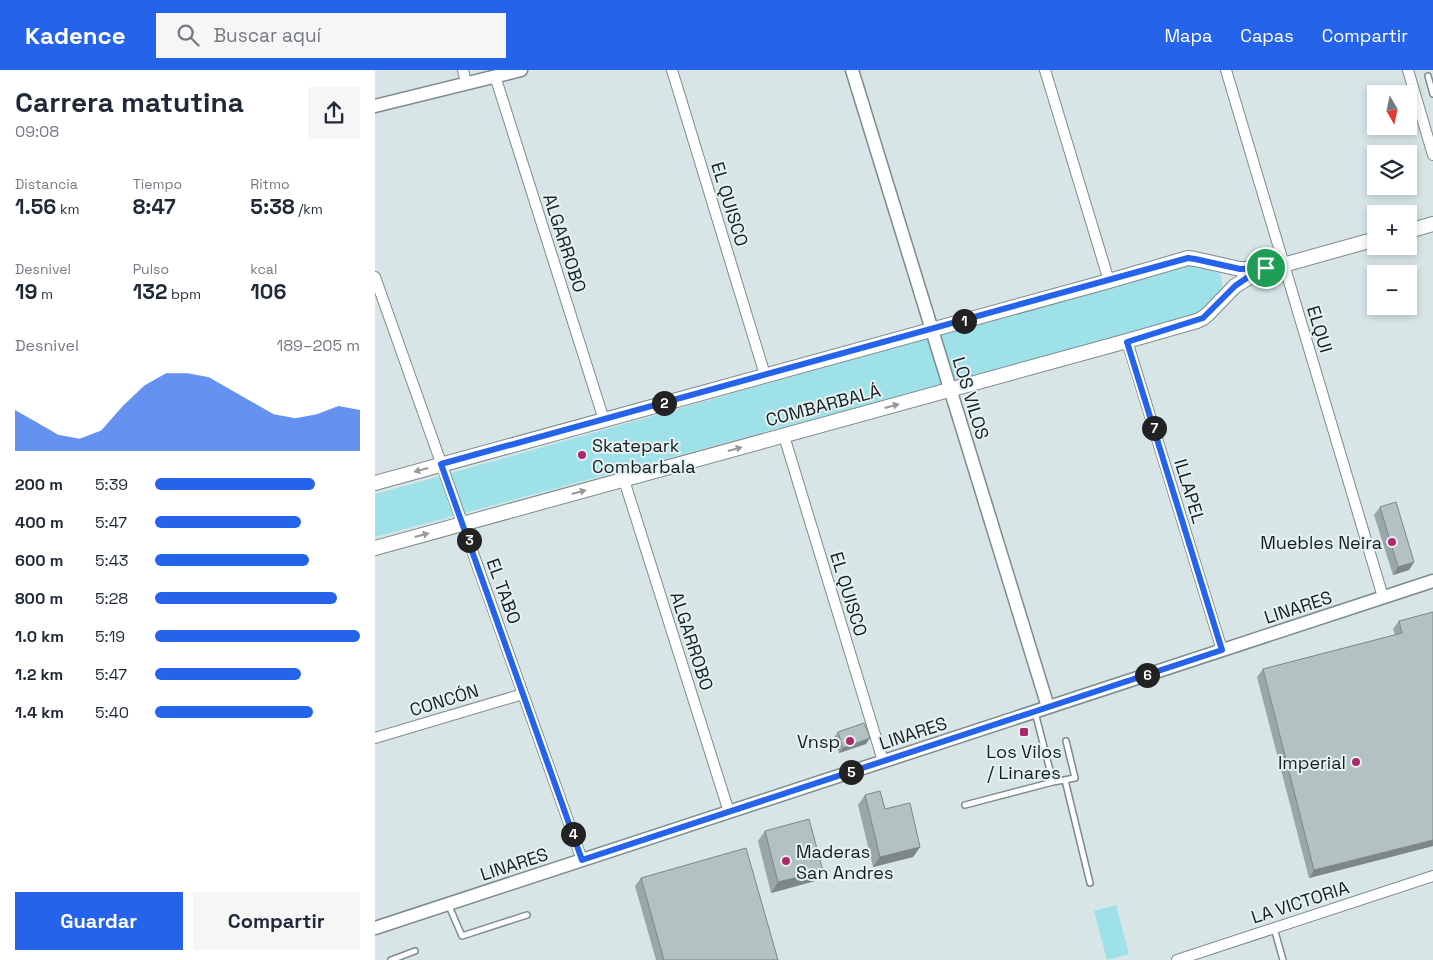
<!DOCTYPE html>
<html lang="es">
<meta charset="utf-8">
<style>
:root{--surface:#fff;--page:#f6f6f7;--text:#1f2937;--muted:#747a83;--accent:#2563eb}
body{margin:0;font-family:"Space Grotesk",sans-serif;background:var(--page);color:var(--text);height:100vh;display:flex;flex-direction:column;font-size:19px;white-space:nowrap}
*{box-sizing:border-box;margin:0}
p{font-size:16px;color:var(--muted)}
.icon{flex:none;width:28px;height:28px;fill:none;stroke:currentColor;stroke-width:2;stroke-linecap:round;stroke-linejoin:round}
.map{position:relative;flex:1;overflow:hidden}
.side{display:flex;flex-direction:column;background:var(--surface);width:375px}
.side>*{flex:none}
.needle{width:32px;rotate:171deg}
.buttons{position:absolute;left:992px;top:15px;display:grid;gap:10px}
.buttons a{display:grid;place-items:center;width:50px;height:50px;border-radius:0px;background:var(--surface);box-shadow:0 2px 8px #0003;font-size:25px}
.pin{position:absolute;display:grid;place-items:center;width:42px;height:42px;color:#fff;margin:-21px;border:2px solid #fff;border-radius:50%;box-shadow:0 1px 5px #0007}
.km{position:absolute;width:25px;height:25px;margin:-12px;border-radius:50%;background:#222;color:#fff;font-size:14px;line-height:25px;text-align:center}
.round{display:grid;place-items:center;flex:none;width:52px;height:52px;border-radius:0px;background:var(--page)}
.overview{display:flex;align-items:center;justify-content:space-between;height:85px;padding:0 15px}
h1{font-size:28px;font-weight:600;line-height:38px}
.metrics{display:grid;grid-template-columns:repeat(3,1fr);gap:8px;height:85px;padding:5px 15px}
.metrics div{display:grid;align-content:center}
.metrics b{font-size:21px;font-weight:600}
.metrics small{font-size:14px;font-weight:400}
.metrics p{font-size:14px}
.chart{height:140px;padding:10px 15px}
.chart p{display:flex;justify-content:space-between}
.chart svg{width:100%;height:90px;margin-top:5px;fill:var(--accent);opacity:.7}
.button{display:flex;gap:10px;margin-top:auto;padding:10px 15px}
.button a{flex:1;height:58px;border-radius:0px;background:var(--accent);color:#fff;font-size:20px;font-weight:600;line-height:58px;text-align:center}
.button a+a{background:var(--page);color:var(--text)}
ul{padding:0 15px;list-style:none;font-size:16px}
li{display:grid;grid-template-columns:80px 60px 1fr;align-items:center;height:38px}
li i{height:12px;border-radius:6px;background:var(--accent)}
header{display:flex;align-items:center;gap:30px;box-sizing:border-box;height:70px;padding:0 25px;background:var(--accent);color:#fff}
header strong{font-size:24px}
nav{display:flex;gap:28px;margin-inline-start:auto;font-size:18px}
.search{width:350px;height:45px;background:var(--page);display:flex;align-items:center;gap:12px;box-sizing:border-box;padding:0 18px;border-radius:0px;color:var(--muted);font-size:19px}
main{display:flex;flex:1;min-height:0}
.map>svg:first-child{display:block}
</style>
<header>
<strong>Kadence</strong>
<div class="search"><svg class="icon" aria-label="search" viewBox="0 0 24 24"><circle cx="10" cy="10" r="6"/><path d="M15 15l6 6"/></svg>Buscar aquí</div>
<nav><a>Mapa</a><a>Capas</a><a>Compartir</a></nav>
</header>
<main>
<section class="side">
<div class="overview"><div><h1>Carrera matutina</h1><p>09:08</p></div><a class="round"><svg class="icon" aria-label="share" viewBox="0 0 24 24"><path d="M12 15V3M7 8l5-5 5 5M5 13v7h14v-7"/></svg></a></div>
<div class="metrics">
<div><p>Distancia</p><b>1.56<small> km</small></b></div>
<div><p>Tiempo</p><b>8:47</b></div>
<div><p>Ritmo</p><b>5:38<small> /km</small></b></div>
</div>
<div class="metrics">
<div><p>Desnivel</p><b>19<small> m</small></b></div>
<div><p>Pulso</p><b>132<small> bpm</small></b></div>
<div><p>kcal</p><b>106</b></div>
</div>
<div class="chart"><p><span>Desnivel</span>189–205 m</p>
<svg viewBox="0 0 160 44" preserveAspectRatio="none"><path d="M0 44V24L10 30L20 36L30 38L40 34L50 22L60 12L70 6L80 6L90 8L100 14L110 20L120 26L130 28L140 26L150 22L160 24V44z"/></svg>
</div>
<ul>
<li><b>200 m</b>5:39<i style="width:78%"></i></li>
<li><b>400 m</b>5:47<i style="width:71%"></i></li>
<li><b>600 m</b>5:43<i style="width:75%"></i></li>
<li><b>800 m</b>5:28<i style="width:89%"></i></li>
<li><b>1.0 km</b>5:19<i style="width:100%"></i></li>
<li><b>1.2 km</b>5:47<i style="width:71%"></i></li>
<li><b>1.4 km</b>5:40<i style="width:77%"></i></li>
</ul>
<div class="button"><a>Guardar</a><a>Compartir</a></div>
</section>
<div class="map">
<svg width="1058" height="890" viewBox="0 0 1058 890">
<rect width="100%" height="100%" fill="#d7e5e7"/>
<path fill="#9fe1e9" d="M 810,195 L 845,203 L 848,220 L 825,245 L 0,467 L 0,424 L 80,402 Z
M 741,835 L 754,884 L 732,890 L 719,841 Z"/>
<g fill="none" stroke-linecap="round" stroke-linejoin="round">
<g stroke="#7e8b8d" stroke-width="8">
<path id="service" d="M 1053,6 L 1058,24
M 660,642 L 678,712 L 700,708 L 691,671
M 690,710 L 715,813
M 590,735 L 678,712
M 74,836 L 87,866 L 152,845
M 899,858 L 908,890
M 16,890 L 40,881"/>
</g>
<g stroke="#7e8b8d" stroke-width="12">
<path id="minor" d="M 88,0 L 91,13
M 297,0 L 390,305
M 670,0 L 734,211
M 851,0 L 1008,527
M 1033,0 L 1058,85
M 120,6 L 229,350
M 0,207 L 207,790
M 752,271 L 847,580
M 409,366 L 508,691
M 249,410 L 354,742
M 0,668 L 148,624
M 802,890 L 1058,806"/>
</g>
<g stroke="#7e8b8d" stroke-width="15">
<path id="tertiary" d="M 477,0 L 673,637
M 0,36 L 146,0
M 0,858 L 1058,511"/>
</g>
<g stroke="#7e8b8d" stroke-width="16">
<path id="secondary" d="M 1034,161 L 1058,154
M 0,413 L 734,211 L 813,188 L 820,189 L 865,199 L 885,199
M 0,478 L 752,271 L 822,251 L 828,248 L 833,244 L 860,216 L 883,202 L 1001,169"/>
</g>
<use href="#service" stroke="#fff" stroke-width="5"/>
<use href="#minor" stroke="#fff" stroke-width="10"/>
<use href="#tertiary" stroke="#fff" stroke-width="12"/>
<use href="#secondary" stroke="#fff" stroke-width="14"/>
</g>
<path fill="#9aa6a8" d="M 1005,437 L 1039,492 L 1034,500 L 1018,505 L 999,445 Z
M 1058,542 L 1058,776 L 934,808 L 882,607 L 888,599 L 1020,565 L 1018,559 L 1024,551 Z
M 463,662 L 491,674 L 464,683 L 459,667 Z
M 490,725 L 510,739 L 545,777 L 538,787 L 498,797 L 483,735 Z
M 390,761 L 448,801 L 440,811 L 396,823 L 383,771 Z
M 266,808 L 403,890 L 281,890 L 260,816 Z"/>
<path fill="#7d8788" d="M 1039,492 L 1034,500 L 1018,505 L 1023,497 Z
M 495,668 L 491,674 L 464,683 L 468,678 Z
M 1058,770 L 1058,776 L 934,808 L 939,800 Z
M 545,777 L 538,787 L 498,797 L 505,787 Z
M 448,801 L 440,811 L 396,823 L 403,812 Z"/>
<path fill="#b3c1c3" stroke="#7d8788" d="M 1021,432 L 1039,492 L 1023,497 L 1005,437 Z
M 1058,542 L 1058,770 L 939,800 L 888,599 L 1027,563 L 1024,551 Z
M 489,653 L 495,668 L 468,678 L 463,662 Z
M 505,721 L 510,739 L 535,733 L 545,777 L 505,787 L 490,725 Z
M 434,749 L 448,801 L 403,812 L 390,761 Z
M 371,778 L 403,890 L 289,890 L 266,808 Z"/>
<defs><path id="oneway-solid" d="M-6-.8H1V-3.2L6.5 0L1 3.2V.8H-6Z" transform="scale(1.25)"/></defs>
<g fill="#97999a">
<use href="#oneway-solid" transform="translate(517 336) rotate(-15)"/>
<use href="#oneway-solid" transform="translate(360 379) rotate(-15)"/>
<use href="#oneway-solid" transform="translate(46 400) rotate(165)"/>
<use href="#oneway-solid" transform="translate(204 422) rotate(-15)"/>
<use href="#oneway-solid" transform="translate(47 465) rotate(-15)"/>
</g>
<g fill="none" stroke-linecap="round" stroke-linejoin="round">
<g stroke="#fff" stroke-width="10">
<path id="route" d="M 813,188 L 820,189 L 865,199 L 891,198 L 876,205 L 860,216 L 828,248 L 752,272 L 847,580 L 207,790 L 66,394 Z"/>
</g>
<use href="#route" stroke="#2563eb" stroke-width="6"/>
</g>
<g fill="#ae286d" stroke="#e4f2f4" stroke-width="2">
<circle cx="207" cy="385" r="5"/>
<circle cx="1017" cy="472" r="5"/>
<rect x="644" y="657" width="10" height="10" rx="2.5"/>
<circle cx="475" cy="671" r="5"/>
<circle cx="981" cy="692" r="5"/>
<circle cx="411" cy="791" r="5"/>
</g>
<g text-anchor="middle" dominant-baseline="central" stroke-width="4" stroke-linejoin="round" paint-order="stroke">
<g font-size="18" fill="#181d1e" stroke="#e4f2f4">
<text transform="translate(355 134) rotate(73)">EL QUISCO</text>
<text transform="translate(190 173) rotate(72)">ALGARROBO</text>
<text transform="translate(945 259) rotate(73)">ELQUI</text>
<text transform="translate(596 328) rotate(73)">LOS VILOS</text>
<text transform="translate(448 335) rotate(-15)">COMBARBALÁ</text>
<text transform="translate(815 421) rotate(73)">ILLAPEL</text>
<text transform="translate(129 521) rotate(70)">EL TABO</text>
<text transform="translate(474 524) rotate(73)">EL QUISCO</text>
<text transform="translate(923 537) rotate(-18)">LINARES</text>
<text transform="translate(317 571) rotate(72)">ALGARROBO</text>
<text transform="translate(69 630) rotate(-17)">CONCÓN</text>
<text transform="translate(538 663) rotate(-18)">LINARES</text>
<text transform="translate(139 794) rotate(-18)">LINARES</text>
<text transform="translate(925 832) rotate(-18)">LA VICTORIA</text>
</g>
<g font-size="18" fill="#181d1e" stroke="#e4f2f4" text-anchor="end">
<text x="217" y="375" text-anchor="start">Skatepark<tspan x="217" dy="21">Combarbala</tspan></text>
<text x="1007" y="472">Muebles Neira</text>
<text x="465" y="671">Vnsp</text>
<text x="649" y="681" text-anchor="middle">Los Vilos<tspan x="649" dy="21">/ Linares</tspan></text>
<text x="971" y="692">Imperial</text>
<text x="421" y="781" text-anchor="start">Maderas<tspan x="421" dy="21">San Andres</tspan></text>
</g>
</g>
</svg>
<div class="buttons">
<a><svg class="needle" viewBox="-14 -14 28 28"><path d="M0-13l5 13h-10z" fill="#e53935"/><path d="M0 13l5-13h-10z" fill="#747a83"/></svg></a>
<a><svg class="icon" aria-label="layers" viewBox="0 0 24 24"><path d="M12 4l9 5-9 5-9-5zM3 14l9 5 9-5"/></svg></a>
<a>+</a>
<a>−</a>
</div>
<div class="pin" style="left:891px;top:198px;background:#1e9e55"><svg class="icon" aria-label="arrive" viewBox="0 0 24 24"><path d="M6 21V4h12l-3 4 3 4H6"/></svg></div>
<b class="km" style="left:589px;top:251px">1</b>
<b class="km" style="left:289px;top:333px">2</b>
<b class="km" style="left:94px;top:470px">3</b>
<b class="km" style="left:198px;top:764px">4</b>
<b class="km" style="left:476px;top:702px">5</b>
<b class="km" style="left:772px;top:605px">6</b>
<b class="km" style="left:779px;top:358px">7</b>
</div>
</main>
